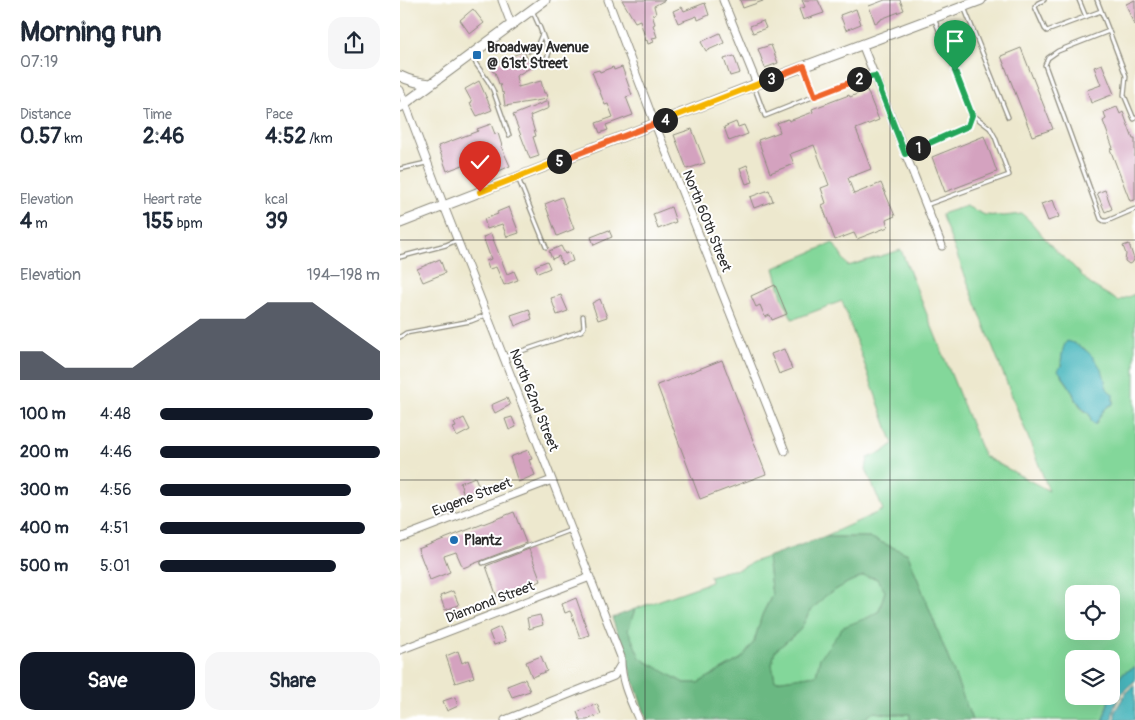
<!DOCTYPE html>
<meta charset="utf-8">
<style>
:root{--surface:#fff;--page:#f6f6f7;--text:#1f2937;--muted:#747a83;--accent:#111827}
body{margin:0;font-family:Pangolin,sans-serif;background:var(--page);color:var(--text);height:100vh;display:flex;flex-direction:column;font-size:19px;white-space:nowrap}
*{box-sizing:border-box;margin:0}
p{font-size:16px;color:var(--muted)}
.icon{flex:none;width:28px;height:28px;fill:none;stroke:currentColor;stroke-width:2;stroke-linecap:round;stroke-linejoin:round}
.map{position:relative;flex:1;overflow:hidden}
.panel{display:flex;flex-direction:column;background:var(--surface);width:400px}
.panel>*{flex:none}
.controls{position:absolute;left:665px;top:585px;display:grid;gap:10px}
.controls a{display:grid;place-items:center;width:55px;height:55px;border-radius:10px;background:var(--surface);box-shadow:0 5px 20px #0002;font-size:25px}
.pin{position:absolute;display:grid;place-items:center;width:42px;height:42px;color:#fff;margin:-51px -21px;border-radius:50% 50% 50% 0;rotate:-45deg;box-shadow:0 0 5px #0007}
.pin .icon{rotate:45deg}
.km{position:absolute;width:25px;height:25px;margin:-12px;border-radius:50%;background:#222;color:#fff;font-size:14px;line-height:25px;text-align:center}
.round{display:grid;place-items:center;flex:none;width:52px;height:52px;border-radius:15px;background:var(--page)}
.head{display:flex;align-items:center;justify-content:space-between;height:85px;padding:0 20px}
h1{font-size:28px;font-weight:800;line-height:38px}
.figures{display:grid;grid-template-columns:repeat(3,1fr);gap:8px;height:85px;padding:5px 20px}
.figures div{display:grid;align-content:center}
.figures b{font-size:21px;font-weight:800}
.figures small{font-size:14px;font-weight:400}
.figures p{font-size:14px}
.chart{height:140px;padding:10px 20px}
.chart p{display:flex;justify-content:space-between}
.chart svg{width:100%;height:90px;margin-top:5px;fill:var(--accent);opacity:.7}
.action{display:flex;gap:10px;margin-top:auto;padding:10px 20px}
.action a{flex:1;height:58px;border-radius:15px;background:var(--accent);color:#fff;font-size:20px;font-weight:800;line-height:58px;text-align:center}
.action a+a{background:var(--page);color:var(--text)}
ul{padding:0 20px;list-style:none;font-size:16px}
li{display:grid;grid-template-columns:80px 60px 1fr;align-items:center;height:38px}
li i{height:12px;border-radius:6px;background:var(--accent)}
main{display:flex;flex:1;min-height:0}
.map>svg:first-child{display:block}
</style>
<main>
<section class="panel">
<div class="head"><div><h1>Morning run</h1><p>07:19</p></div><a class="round"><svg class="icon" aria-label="share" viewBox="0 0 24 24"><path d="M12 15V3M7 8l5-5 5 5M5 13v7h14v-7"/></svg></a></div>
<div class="figures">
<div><p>Distance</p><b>0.57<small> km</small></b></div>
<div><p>Time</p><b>2:46</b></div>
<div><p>Pace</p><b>4:52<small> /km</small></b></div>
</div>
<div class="figures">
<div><p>Elevation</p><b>4<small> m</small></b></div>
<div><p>Heart rate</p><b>155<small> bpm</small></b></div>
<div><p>kcal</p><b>39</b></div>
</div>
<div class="chart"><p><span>Elevation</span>194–198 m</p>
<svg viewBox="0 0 160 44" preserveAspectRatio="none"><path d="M0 44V30L10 30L20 38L30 38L40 38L50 38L60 30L70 22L80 14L90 14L100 14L110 6L120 6L130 6L140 14L150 22L160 30V44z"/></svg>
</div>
<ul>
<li><b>100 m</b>4:48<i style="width:97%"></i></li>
<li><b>200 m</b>4:46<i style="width:100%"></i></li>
<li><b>300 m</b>4:56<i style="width:87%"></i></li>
<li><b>400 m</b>4:51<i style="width:93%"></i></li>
<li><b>500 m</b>5:01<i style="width:80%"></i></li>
</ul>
<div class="action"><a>Save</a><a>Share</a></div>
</section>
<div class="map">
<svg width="735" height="720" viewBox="0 0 735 720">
<rect width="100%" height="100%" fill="#fff"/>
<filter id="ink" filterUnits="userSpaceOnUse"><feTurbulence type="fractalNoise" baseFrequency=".02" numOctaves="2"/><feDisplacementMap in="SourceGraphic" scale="10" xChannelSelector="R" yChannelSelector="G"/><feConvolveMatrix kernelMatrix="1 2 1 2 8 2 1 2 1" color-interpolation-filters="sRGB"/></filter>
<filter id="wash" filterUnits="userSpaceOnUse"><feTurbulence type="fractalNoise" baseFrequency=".0096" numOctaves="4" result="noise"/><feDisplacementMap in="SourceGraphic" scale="20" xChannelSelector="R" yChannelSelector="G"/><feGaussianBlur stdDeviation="1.12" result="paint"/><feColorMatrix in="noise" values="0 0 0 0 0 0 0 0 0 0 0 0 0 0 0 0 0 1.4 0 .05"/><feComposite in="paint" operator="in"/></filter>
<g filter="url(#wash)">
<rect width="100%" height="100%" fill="#ede8ce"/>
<path fill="#83d79a" stroke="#578162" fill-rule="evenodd" d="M 566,206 L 585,215 L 604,216 L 622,214 L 630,221 L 654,249 L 673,266 L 690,284 L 718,301 L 735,294 L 735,667 L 722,674 L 711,692 L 711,659 L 674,659 L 674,696 L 710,696 L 703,720 L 572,720 L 508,554 L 469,537 L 423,537 L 483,510 L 466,469 L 468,458 L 483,452 L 493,444 L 442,301 L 397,318 L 392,319 L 382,297 L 374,268 L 433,243 L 448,266 L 501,250 L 584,456 L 649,491 L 541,214 ZM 665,344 L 684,348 L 705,380 L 706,388 L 714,400 L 713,404 C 704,407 700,415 696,424 L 691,421 L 690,415 L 682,409 L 674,397 L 671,389 L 661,375 L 661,360 ZM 674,594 L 711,594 L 711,631 L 674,631 Z
M 367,557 L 372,595 L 362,615 L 354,642 L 342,658 L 298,683 L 284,683 L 240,658 L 228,630 L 235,609 L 311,582 L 310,576 L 326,571 L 340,569 L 355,561 Z
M 463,576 L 476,578 L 485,591 L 479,611 L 469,617 L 420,658 L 416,675 L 375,681 L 372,665 L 375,651 L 400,630 L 409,613 L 425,596 L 449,582 Z
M 473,712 L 488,714 L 510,714 L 510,720 L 462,720 Z"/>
<path fill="#6ab882" stroke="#4a7256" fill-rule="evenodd" d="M 423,537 L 469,537 L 508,554 L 572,720 L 510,720 L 510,714 L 488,714 L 474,712 L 462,720 L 247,720 L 212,618 L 235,609 L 228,630 L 240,658 L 284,683 L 298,683 L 342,658 L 354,642 L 362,615 L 372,595 L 367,557 ZM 463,576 L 476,578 L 485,591 L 479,611 L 469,617 L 443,627 L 420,658 L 416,675 L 375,681 L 372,665 L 375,651 L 400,630 L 409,613 L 425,596 L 449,582 Z"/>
<path fill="#48b7be" stroke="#3a7174" d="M 667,341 C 682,344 697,358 703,373 C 707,382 703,388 713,394 L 713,404 C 703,407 700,417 695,425 L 691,421 L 690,415 C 678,405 675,397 668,384 C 665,379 661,375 658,370 L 662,365 C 661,358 662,347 667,341 Z
M 735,667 L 735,681 C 722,691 713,703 712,720 L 703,720 L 710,696 L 711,696 L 711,692 L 722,674 Z
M 735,685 L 735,720 L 715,720 L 715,711 L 727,691 Z"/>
<g id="blocks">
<path fill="#d4a2bf" d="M 222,0 L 265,0 L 254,6 L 256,14 L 252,15 L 255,24 L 253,25 L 257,37 L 252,38 L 254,42 L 248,44 L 247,40 L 246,41 L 240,20 L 235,22 Z
M 340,0 L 363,0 L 363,1 L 343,8 Z
M 402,0 L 418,0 L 424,13 L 403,20 L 399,9 L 405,7 Z
M 485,0 L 500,0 L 504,10 L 481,19 L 481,20 L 475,23 L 469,6 Z
M 735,0 L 735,25 L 734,25 L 726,4 Z
M 305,3 L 309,15 L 298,20 L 297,16 L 278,23 L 273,11 L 282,7 L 284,11 Z
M 73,9 L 84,23 L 70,34 L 60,20 Z
M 456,9 L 461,24 L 446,30 L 440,15 Z
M 363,21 L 366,28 L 353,33 L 350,26 Z
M 320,33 L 324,43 L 306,51 L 301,42 Z
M 371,45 L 378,63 L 365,68 L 358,49 Z
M 621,48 L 653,129 L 632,136 L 601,56 Z
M 124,51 L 130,64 L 130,68 L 116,76 L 118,87 L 141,81 L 144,93 L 146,93 L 147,99 L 105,106 L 103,92 L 102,93 L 100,84 L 99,84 L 95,72 L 93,72 L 90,65 L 110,58 L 110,57 Z
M 334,56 L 340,73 L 330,76 L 324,59 Z
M 702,64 L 714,94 L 691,103 L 687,90 L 701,85 L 694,67 Z
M 213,67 L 214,70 L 222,67 L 232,95 L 226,97 L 233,115 L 206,125 L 208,130 L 200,133 L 196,123 L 213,117 L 208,104 L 205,105 L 192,72 L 199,70 L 200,72 Z
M 79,81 L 92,110 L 77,116 L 70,103 L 72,102 L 65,89 Z
M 467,90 L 479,120 L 456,129 L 471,169 L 448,178 L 454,194 L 481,183 L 495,216 L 486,220 L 488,227 L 457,239 L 454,233 L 435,240 L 422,205 L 426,203 L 421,188 L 429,185 L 414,145 L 390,154 L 394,164 L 370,173 L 358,140 L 380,132 L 377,123 L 388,119 L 389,121 L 413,112 L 412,109 L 449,95 L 450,97 Z
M 148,101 L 149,108 L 130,116 L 136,136 L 133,137 L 139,156 L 130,159 L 113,115 Z
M 717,107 L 720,114 L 723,112 L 733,139 L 735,139 L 735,200 L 730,201 L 710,149 L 713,148 L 703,121 L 706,119 L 704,112 Z
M 336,122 L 338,127 L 344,125 L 348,134 L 329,141 L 324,127 Z
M 91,124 L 95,134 L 98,133 L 102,146 L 101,146 L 110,166 L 97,172 L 92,161 L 90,162 L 87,156 L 47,171 L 38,146 L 78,131 L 77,129 Z
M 292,129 L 305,163 L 287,169 L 274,135 Z
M 584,136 L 597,172 L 545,192 L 532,157 Z
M 347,165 L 353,182 L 346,184 L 340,168 Z
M 369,190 L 373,201 L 354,208 L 350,197 Z
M 705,190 L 712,209 L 705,212 L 697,193 Z
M 162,197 L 174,229 L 157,236 L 145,204 Z
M 653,200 L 659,217 L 648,221 L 641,204 Z
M 109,207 L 119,233 L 107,237 L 102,224 L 87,229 L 84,219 L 98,214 L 97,212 Z
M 271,207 L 276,222 L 258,229 L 253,214 Z
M 209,230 L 212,237 L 194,245 L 191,237 Z
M 91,234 L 107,274 L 114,271 L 118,280 L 104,285 L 96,267 L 89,269 L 86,261 L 91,259 L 83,237 Z
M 729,244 L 734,259 L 733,262 L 729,264 L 725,261 L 726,254 L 723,246 Z
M 161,246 L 165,254 L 170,252 L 173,261 L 162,265 L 159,256 L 152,259 L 149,251 Z
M 40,259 L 45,273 L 23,282 L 17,269 Z
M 147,261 L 150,268 L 138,273 L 135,266 Z
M 375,285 L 387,314 L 372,320 L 370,315 L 365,317 L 360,305 L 356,307 L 351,296 Z
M 161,295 L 168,311 L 157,315 L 151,298 Z
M 200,299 L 207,317 L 198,320 L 192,303 Z
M 129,309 L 132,319 L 115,326 L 111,315 Z
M 384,349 L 392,369 L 379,374 L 371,354 Z
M 322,360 L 366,474 L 300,499 L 257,385 Z
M 107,398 L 110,405 L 95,413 L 91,405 Z
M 112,417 L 116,427 L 109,430 L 105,419 Z
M 64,418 L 70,430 L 57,437 L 53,428 L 56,427 L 54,423 Z
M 128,450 L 132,459 L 129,460 L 135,475 L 118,482 L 110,457 Z
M 75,477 L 80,489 L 64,495 L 60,483 Z
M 114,512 L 126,543 L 63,568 L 56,552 L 44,556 L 50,572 L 30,580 L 18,549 Z
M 129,549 L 141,581 L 97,597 L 86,566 Z
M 53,591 L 59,605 L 45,610 L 40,596 Z
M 176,598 L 189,635 L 180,638 L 172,615 L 170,611 L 165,613 L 162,604 Z
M 140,615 L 143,625 L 129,629 L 127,618 Z
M 100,627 L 106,641 L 94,645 L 89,632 Z
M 58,651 L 62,663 L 68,660 L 74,677 L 55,683 L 46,656 Z
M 141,656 L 147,671 L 132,677 L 126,662 Z
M 125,679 L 130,691 L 112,697 L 107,686 Z
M 55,697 L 58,706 L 47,711 L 43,701 Z
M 197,704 L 201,714 L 187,720 L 180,720 L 177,712 Z"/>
</g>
</g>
<g filter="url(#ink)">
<use href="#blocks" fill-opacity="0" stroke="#8c8a7c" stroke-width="1"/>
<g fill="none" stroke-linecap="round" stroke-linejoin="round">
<g stroke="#8c8a7c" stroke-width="5.5">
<path id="lane" d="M 644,0 L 638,3 L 635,7 L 645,29 L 647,31 L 701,11
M 679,0 L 686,17
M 697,0 L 709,31 L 658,51 L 648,58 L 645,65 L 701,219 L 704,221 L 707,221 L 735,209
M 564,7 L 608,117
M 132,10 L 140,28 L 149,53 L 147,58 L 133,66
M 709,31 L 726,76 L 724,95 L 734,119 L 735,118
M 129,51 L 137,46 L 142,34
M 72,54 L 76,64 L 88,81 L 93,90 L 109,135
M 354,86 L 365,116 L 415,96 L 404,67
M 415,96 L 463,78 L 475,76
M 506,153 L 568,126 L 573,115 L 534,18
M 0,169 L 26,163
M 118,178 L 146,247
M 526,205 L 609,175 L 595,137 L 590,128 L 573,115
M 0,257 L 46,245 L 57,240
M 0,337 L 6,333 L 71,321 L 86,315
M 104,357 L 181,331 L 184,327 L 183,316
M 83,563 L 171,530"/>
</g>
<g stroke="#8c8a7c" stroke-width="9">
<path id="street" d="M 102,0 L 111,24
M 208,0 L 255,124 L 385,451
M 323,0 L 357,84
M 462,44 L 542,246
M 0,90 L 44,206 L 152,480 L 221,657 C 220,680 230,700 239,720
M 0,538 L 152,480
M 0,650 L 190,577
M 105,720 L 214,676 L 220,666"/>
</g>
<g stroke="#8c8a7c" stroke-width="11">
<path id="secondary" d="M 0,76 C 10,81 19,83 31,84
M 0,107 L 145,0
M 0,223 L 357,84 L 581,0"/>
</g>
<use href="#lane" stroke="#fff" stroke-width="3"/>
<use href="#street" stroke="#fff" stroke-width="7"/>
<use href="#secondary" stroke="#fff" stroke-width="9"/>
</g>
</g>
<g fill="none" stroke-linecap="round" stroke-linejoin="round" filter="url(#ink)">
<g stroke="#fff" stroke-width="10">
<path id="split-1" d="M 518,148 L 568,126 L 572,115 L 555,71"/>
</g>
<g stroke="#fff" stroke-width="10">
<path id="split-2" d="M 459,79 L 475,76 L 505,154 L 518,148"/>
</g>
<g stroke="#fff" stroke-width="10">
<path id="split-3" d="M 371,79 L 404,66 L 415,96 L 459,79"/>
</g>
<g stroke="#fff" stroke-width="10">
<path id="split-4" d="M 265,120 L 371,79"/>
</g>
<g stroke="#fff" stroke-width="10">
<path id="split-5" d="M 159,161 L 265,120"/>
</g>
<g stroke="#fff" stroke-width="10">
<path id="split-6" d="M 80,192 L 159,161"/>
</g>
<use href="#split-1" stroke="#22a559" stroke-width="6"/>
<use href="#split-2" stroke="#22a559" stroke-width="6"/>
<use href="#split-3" stroke="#f0652b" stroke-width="6"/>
<use href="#split-4" stroke="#f5b400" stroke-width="6"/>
<use href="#split-5" stroke="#f0652b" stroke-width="6"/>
<use href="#split-6" stroke="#f5b400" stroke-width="6"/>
</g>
<path fill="none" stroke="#2b2b2b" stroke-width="1" stroke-opacity="0.55" d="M 245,0 L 245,720M 490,0 L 490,720M 0,240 L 735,240M 0,480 L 735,480"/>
<g fill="#1f6fb2" stroke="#fff" stroke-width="2">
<rect x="72" y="50" width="10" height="10" rx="2.5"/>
<circle cx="54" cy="540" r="5"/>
</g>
<g text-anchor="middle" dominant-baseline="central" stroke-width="4" stroke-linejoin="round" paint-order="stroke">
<g font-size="14" font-weight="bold" fill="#2b2b2b" stroke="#fff" text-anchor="start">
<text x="87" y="47">Broadway Avenue<tspan x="87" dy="16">@ 61st Street</tspan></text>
<text x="64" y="540">Plantz</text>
</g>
<g font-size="14" fill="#2b2b2b" stroke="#fff">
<text transform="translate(307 221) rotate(68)">North 60th Street</text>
<text transform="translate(134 400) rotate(68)">North 62nd Street</text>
<text transform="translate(72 497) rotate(-21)">Eugene Street</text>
<text transform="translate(90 602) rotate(-21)">Diamond Street</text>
</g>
</g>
</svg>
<div class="controls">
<a><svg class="icon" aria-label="locate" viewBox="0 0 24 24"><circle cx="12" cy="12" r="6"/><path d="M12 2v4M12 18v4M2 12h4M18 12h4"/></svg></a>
<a><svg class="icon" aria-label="layers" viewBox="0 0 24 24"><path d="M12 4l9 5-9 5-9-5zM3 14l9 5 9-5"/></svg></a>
</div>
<div class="pin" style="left:555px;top:71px;background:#1e9e55"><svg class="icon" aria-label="arrive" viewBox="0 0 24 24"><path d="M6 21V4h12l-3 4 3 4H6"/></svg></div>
<div class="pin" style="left:80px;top:192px;background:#d93025"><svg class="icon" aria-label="check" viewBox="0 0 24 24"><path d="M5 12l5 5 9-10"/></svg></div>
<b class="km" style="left:518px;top:148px">1</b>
<b class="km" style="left:459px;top:79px">2</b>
<b class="km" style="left:371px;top:79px">3</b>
<b class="km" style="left:265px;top:120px">4</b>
<b class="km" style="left:159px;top:161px">5</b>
</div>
</main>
